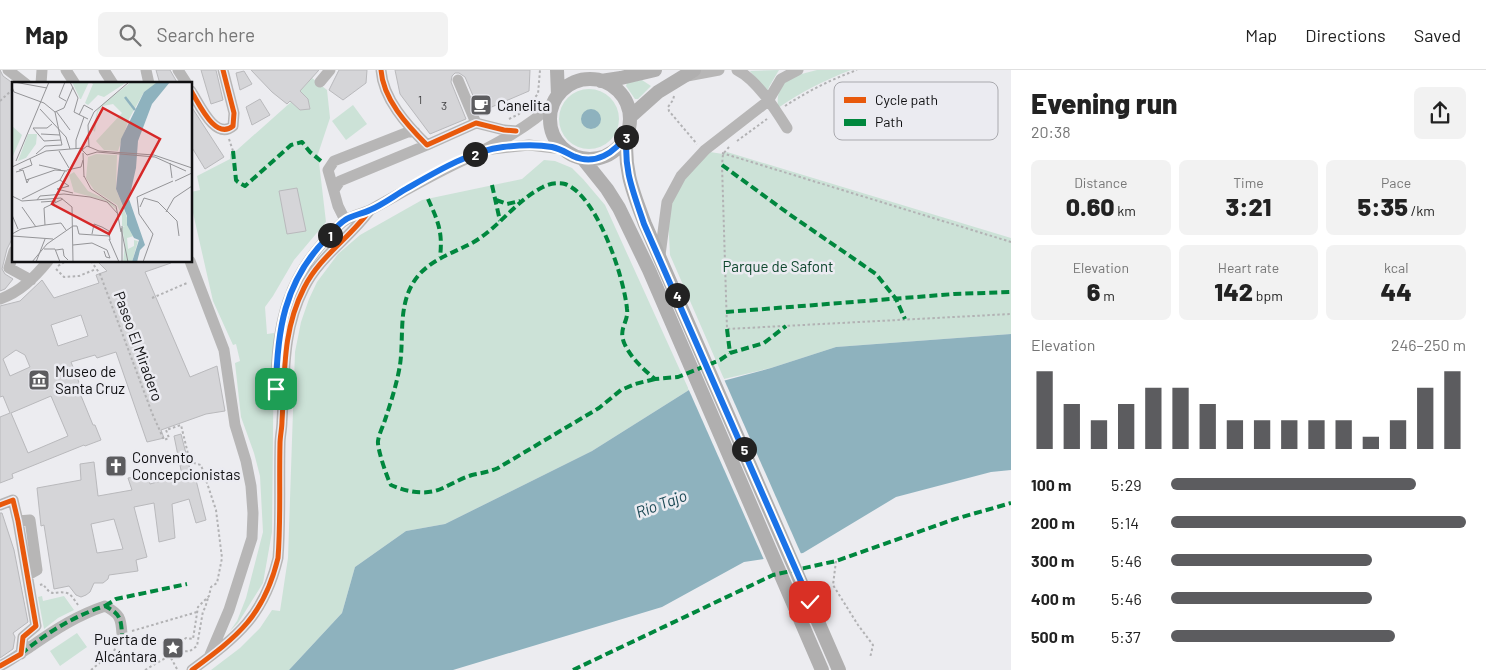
<!DOCTYPE html>
<meta charset="utf-8">
<style>
:root{--surface:#fff;--page:#f2f2f2;--text:#222;--muted:#767676;--line:#e0e0e0;--accent:#5c5c5f}
body{margin:0;font-family:Barlow,sans-serif;background:var(--page);color:var(--text);height:100vh;display:flex;flex-direction:column;font-size:19px;white-space:nowrap}
*{box-sizing:border-box;margin:0}
p{font-size:16px;color:var(--muted)}
.icon{flex:none;width:28px;height:28px;fill:none;stroke:currentColor;stroke-width:2;stroke-linecap:round;stroke-linejoin:round}
.map{position:relative;flex:1;overflow:hidden}
.side{display:flex;flex-direction:column;background:var(--surface);width:475px}
.side>*{flex:none}
.pin{position:absolute;display:grid;place-items:center;width:42px;height:42px;color:#fff;margin:-21px;border-radius:10px;box-shadow:0 2px 8px #0006}
.km{position:absolute;width:25px;height:25px;margin:-12px;border-radius:50%;background:#222;color:#fff;font-size:14px;line-height:25px;text-align:center}
.round{display:grid;place-items:center;flex:none;width:52px;height:52px;border-radius:8px;background:var(--page)}
.overview{display:flex;align-items:center;justify-content:space-between;height:85px;padding:0 20px}
h1{font-size:28px;font-weight:800;line-height:38px}
.metrics{display:grid;grid-template-columns:repeat(3,1fr);gap:8px;height:85px;padding:5px 20px}
.metrics div{display:grid;align-content:center;border-radius:8px;background:var(--page);text-align:center}
.metrics b{font-size:25px;font-weight:800}
.metrics small{font-size:14px;font-weight:400}
.metrics p{font-size:14px}
.chart{height:140px;padding:10px 20px}
.chart p{display:flex;justify-content:space-between}
.chart svg{width:100%;height:90px;margin-top:5px;stroke:var(--accent);stroke-width:6}
ul{padding:0 20px;list-style:none;font-size:16px}
li{display:grid;grid-template-columns:80px 60px 1fr;align-items:center;height:38px}
li i{height:12px;border-radius:6px;background:var(--accent)}
header{display:flex;align-items:center;gap:30px;box-sizing:border-box;height:70px;padding:0 25px;background:var(--surface);border-bottom:1px solid var(--line)}
header strong{font-size:24px}
nav{display:flex;gap:28px;margin-inline-start:auto;font-size:18px}
.search{width:350px;height:45px;background:var(--page);display:flex;align-items:center;gap:12px;box-sizing:border-box;padding:0 18px;border-radius:8px;color:var(--muted);font-size:19px}
main{display:flex;flex:1;min-height:0}
.map>svg:first-child{display:block}
</style>
<header>
<strong>Map</strong>
<div class="search"><svg class="icon" aria-label="search" viewBox="0 0 24 24"><circle cx="10" cy="10" r="6"/><path d="M15 15l6 6"/></svg>Search here</div>
<nav><a>Map</a><a>Directions</a><a>Saved</a></nav>
</header>
<main>
<div class="map">
<svg width="1011" height="600" viewBox="0 0 1011 600">
<rect width="100%" height="100%" fill="#ececf0"/>
<path fill="#cce2d7" d="M 779,0 L 769,17 L 767,22 L 750,1 Z
M 817,0 L 851,0 C 825,10 801,22 778,38 C 775,9 794,6 817,0 Z
M 312,8 L 327,20 L 330,48 L 318,84 L 326,152 L 294,190 L 273,226 L 265,237 L 267,264 L 274,263 L 272,462 L 263,513 L 238,553 L 230,561 L 237,551 L 246,528 L 263,462 L 260,406 L 254,383 L 241,347 L 235,293 L 240,291 L 236,274 L 233,275 L 213,231 L 191,134 L 191,122 L 200,120 L 197,106 L 230,89 L 230,84 L 237,80 L 291,32 L 300,40 L 310,38 L 308,29 L 300,21 Z
M 642,10 L 651,16 L 638,29 L 635,29 L 626,16 L 627,13 Z
M559 49a30 30 0 1 1 60 0a30 30 0 1 1-60 0Z
M 353,35 L 367,54 L 346,70 L 332,51 Z
M 710,82 L 723,84 L 727,82 L 1011,168 L 1011,264 L 836,277 L 771,298 L 724,309 L 670,185 L 668,148 L 675,123 L 690,101 Z
M 544,90 L 555,91 L 572,98 L 583,109 L 605,135 L 689,320 L 592,381 L 445,454 L 406,461 L 355,497 L 342,543 L 289,600 L 211,600 L 240,578 L 260,558 L 272,540 L 280,541 L 288,488 L 295,282 L 301,252 L 309,229 L 317,212 L 338,184 L 360,165 L 422,130 L 522,109 Z
M 42,526 L 43,531 L 64,526 L 74,540 L 58,548 L 44,559 L 38,527 Z
M 77,563 L 87,577 L 60,596 L 50,581 Z"/>
<path fill="#8eb2be" d="M581 49a10 10 0 1 1 20 0a10 10 0 1 1-20 0Z
M 1011,264 L 1011,400 L 991,402 L 896,427 L 803,483 L 744,492 L 662,537 L 453,600 L 289,600 L 342,543 L 355,497 L 406,461 L 445,454 L 592,381 L 689,320 L 771,298 L 836,277 Z"/>
<path fill="#ececf0" d="M 723,307 L 802,486 L 765,492 L 688,318 Z"/>
<path fill="#d5d5d8" stroke="#b9b9bc" fill-rule="evenodd" d="M 0,0 L 3,6 L 14,14 L 14,165 L 7,179 L 2,199 L 5,204 L 13,209 L 5,219 L 0,221 Z
M 156,0 L 170,0 L 178,14 L 160,14 Z
M 201,0 L 216,0 L 223,30 L 211,34 Z
M 251,0 L 319,0 L 300,21 L 308,29 L 310,39 L 300,40 L 290,31 L 287,34 L 272,22 Z
M 339,0 L 367,0 L 366,13 L 343,30 L 329,20 Z
M 395,0 L 530,0 L 529,21 L 480,42 L 465,7 L 459,3 L 455,3 L 452,6 L 451,12 L 466,49 L 430,64 L 400,24 Z
M 244,1 L 252,14 L 240,20 L 236,3 Z
M 260,29 L 270,45 L 252,55 L 246,37 Z
M 191,36 L 224,87 L 205,99 L 191,76 Z
M 297,118 L 306,161 L 287,164 L 279,121 Z
M 97,191 L 170,191 L 171,193 L 145,202 L 190,307 L 217,296 L 225,341 L 206,344 L 161,360 L 164,368 L 147,372 L 116,282 L 97,288 L 95,285 L 71,292 L 80,315 L 77,316 L 93,355 L 95,355 L 101,370 L 85,376 L 84,375 L 12,404 L 13,408 L 0,413 L 0,347 L 10,343 L 3,326 L 0,327 L 0,236 L 20,231 L 42,210 L 54,228 L 99,213 L 96,205 L 107,201 ZM 81,245 L 88,266 L 58,276 L 51,255 ZM 16,280 L 25,285 L 30,297 L 10,306 L 3,289 ZM 51,326 L 68,366 L 28,383 L 11,343 Z
M 181,364 L 191,403 L 194,402 L 206,450 L 196,453 L 189,429 L 172,434 L 175,468 L 159,472 L 154,433 L 134,437 L 147,487 L 136,490 L 138,501 L 109,505 L 108,509 L 103,513 L 94,513 L 90,522 L 86,525 L 81,527 L 76,525 L 69,516 L 54,519 L 44,455 L 41,456 L 37,418 L 81,410 L 80,394 L 94,392 L 98,426 L 132,420 L 128,408 L 148,405 L 150,414 L 182,405 L 174,366 ZM 114,449 L 123,479 L 97,483 L 91,454 Z
M 0,443 L 2,443 L 14,480 L 28,552 L 13,563 L 15,567 L 13,579 L 0,588 Z"/>
<g fill="none" stroke-linecap="round" stroke-linejoin="round">
<path stroke="#b2b2b4" stroke-width="2" stroke-dasharray="2.5 2.5" stroke-linecap="butt" d="M 674,26 L 673,30 L 668,37 L 669,41 L 697,74
M 0,31 L 14,18
M 785,36 C 808,21 832,9 857,0
M 509,49 L 519,44 L 538,24 L 540,0
M 229,69 L 233,81
M 737,71 L 767,49
M 729,77 L 723,84 L 722,95 L 727,259 L 1011,244
M 722,83 L 1011,172
M 91,191 L 100,204 L 152,343 L 164,370 L 169,368 L 166,360 L 181,355 L 190,392 L 201,395 L 216,440 L 222,488 L 217,513 L 211,517 L 209,526 L 198,537 L 193,569 L 186,568 L 178,574
M 58,196 L 66,191
M 56,199 L 64,207 L 79,206 L 96,199
M 152,228 L 187,213
M 836,491 L 833,515 L 858,555 L 873,575 L 870,588
M 40,515 L 43,514 C 53,529 54,520 67,523 C 72,525 75,531 78,535
M 132,561 L 197,542
M 169,585 L 168,581 L 177,575
M 171,588 L 177,599
M 91,600 L 114,581 L 117,574
M 145,600 L 176,582 L 190,581 L 197,576 L 203,541 L 205,538 L 208,528"/>
<path stroke="#b7b6b6" stroke-width="11" d="M 8,0 L 26,14
M 66,0 L 75,14
M 104,0 L 113,14
M 146,0 L 149,14
M 178,0 L 187,14
M 381,0 C 383,29 407,55 427,75 L 476,53
M 737,0 C 757,10 775,39 787,58
M 687,6 L 719,0
M 458,10 L 476,53
M 320,12 L 330,0
M 41,14 L 42,0
M 191,21 C 199,33 215,71 233,56 L 234,43 L 223,0
M 476,53 L 504,60 L 516,61
M 492,79 L 529,75 L 563,79
M 334,120 L 340,111 L 427,75
M 345,150 L 338,136 L 328,100 L 334,91 L 408,62 L 415,62
M 14,181 L 9,198 L 31,210
M 660,185 L 667,132 L 681,106 L 705,80 L 768,31 L 781,9 L 798,0
M 190,191 L 224,280 L 235,355 L 246,391 L 251,416 L 253,443 L 252,468 L 229,540 L 210,585
M 0,229 C 20,222 34,208 48,191
M 276,306 C 278,251 289,207 328,167 C 333,162 338,155 344,151 C 352,145 363,144 372,139 C 403,122 433,104 466,89 C 494,75 531,56 552,34
M 0,435 L 13,430 L 18,451 L 36,556 L 23,567 L 21,584
M 18,451 L 30,450 L 37,500 L 28,505
M 0,596 C 12,590 22,582 33,575 C 56,559 78,545 105,536 C 120,544 121,548 122,564
M 192,600 C 238,566 264,546 278,488 C 281,450 279,412 280,374 C 280,366 282,359 282,351 C 285,305 282,261 304,218 C 320,186 350,168 370,140"/>
<path stroke="#b0afaf" stroke-width="14" d="M 557,0 L 558,25
M550 49a40 40 0 1 1 80 0a40 40 0 1 1-80 0Z
M 601,11 L 621,8 L 655,0
M 630,47 L 658,22 L 694,0
M 627,64 C 623,99 633,122 645,154 L 839,600
M 583,89 L 607,119 L 619,138 L 649,200 L 822,600"/>
<path stroke="#00873e" stroke-width="4" stroke-dasharray="8 4" stroke-linecap="butt" d="M 233,81 L 236,110 L 238,112 L 245,116 L 291,75 L 302,72 L 310,82 L 321,91
M 722,95 L 789,144 L 876,204 L 896,229 L 905,249
M 492,115 L 500,151
M 428,129 C 438,151 443,162 440,187
M 496,130 L 507,134 L 520,131
M 726,242 L 954,224 L 1011,222
M 727,259 L 730,283
M 655,309 L 635,314 L 621,320 L 599,338 L 498,398 C 489,402 481,403 472,405 C 462,408 452,414 443,418 C 426,426 407,422 391,415 C 387,408 377,378 378,371 C 379,364 383,356 385,350 C 391,332 397,313 400,295 C 404,267 398,238 413,213 C 426,191 451,184 472,173 C 499,158 515,131 543,117 C 548,114 558,112 565,114 C 597,125 624,207 627,239 C 629,253 617,258 625,275 C 632,289 643,299 655,309 L 678,307 L 720,290 L 730,283 L 764,273 L 786,256
M 105,536 L 116,529 L 187,514
M 21,584 C 46,563 74,546 105,536 C 120,544 121,548 122,564
M 573,600 L 773,505 L 836,491 L 955,449 L 1011,433"/>
<g stroke="#ebebf1" stroke-width="8">
<path id="cycleway" d="M 381,0 C 383,29 407,55 427,75 L 476,53 L 504,60 L 516,61
M 191,21 C 199,33 215,71 233,56 L 234,43 L 223,0
M 0,435 L 13,430 L 18,451 L 36,556 L 23,567 L 21,584 L 0,596
M 192,600 C 238,566 264,546 278,488 C 281,450 279,412 280,374 C 280,366 282,359 282,351 C 285,305 282,261 304,218 C 320,186 350,168 370,140"/>
</g>
<use href="#cycleway" stroke="#e8590c" stroke-width="5"/>
</g>
<g fill="none" stroke-linecap="round" stroke-linejoin="round">
<g stroke="#fff" stroke-width="10">
<path id="route" d="M 276,319 C 277,261 284,212 326,169 C 332,163 338,154 345,150 C 352,145 362,144 370,140 C 382,135 394,126 406,119 C 434,103 470,81 503,77 C 519,75 536,74 552,77 C 561,79 565,82 573,86 C 595,96 615,83 627,64 C 623,99 633,121 644,154 L 810,532"/>
</g>
<use href="#route" stroke="#1a73e8" stroke-width="6"/>
</g>
<defs>
<g id="cafe-square" transform="scale(1.125)"><rect x="-9" y="-9" width="18" height="18" rx="4" fill="#5c5c5f" stroke="#ebebf1"/><path d="M-5.5-4.5H6V0H3Q3 3.5 0 3.5H-2.5Q-5.5 3.5-5.5 0ZM3-3.2v2h1.7v-2ZM-6 4.5H4V6H-6Z" fill="#fff"/></g>
<g id="museum-square" transform="scale(1.125)"><rect x="-9" y="-9" width="18" height="18" rx="4" fill="#5c5c5f" stroke="#ebebf1"/><path d="M0-6L6-3V-2H-6V-3ZM-5-1h2V3h-2ZM-1-1h2V3h-2ZM3-1h2V3H3ZM-6 4H6V6H-6Z" fill="#fff"/></g>
<g id="church-square" transform="scale(1.125)"><rect x="-9" y="-9" width="18" height="18" rx="4" fill="#5c5c5f" stroke="#ebebf1"/><path d="M-1.2-6h2.4v3.5h3.3v2.4h-3.3V6h-2.4V-.1h-3.3v-2.4h3.3Z" fill="#fff"/></g>
<g id="sight-square" transform="scale(1.125)"><rect x="-9" y="-9" width="18" height="18" rx="4" fill="#5c5c5f" stroke="#ebebf1"/><path d="M0-6L1.8-2.2L6-1.7L2.9 1.2L3.7 5.4L0 3.3L-3.7 5.4L-2.9 1.2L-6-1.7L-1.8-2.2Z" fill="#fff"/></g>
</defs>
<g fill-rule="evenodd">
<use href="#cafe-square" x="481" y="35"/>
<use href="#museum-square" x="39" y="310"/>
<use href="#church-square" x="116" y="396"/>
<use href="#sight-square" x="173" y="578"/>
</g>
<g text-anchor="middle" dominant-baseline="central" stroke-width="5" stroke-linejoin="round" paint-order="stroke">
<g font-size="12" fill="#424244">
<text x="420" y="29">1</text>
<text x="444" y="35">3</text>
</g>
<g font-size="15" fill="#0f0f11" stroke="#ebebf1" text-anchor="start">
<text x="497" y="35">Canelita</text>
<text x="55" y="301">Museo de<tspan x="55" dy="17">Santa Cruz</tspan></text>
<text x="132" y="387">Convento<tspan x="132" dy="17">Concepcionistas</tspan></text>
<text x="157" y="569" text-anchor="end">Puerta de<tspan x="157" dy="17">Alcántara</tspan></text>
</g>
<g font-size="15" fill="#0e462d" stroke="#ebebf1">
<text x="778" y="196">Parque de Safont</text>
</g>
<g font-size="15" fill="#0f0f11" stroke="#ebebf1">
<text transform="translate(139 276) rotate(70)">Paseo El Miradero</text>
</g>
<g font-size="16" font-style="italic" fill="#174551" stroke="#ebebf1">
<text transform="translate(661 433) rotate(-20)">Río Tajo</text>
</g>
</g>
<g transform="translate(12 12)">
<rect width="180" height="180" fill="#ececf0"/>
<path d="M 60,0 L 77,0 L 69,17 L 68,17 ZM 78,0 L 115,0 L 92,15 L 86,13 L 76,23 L 73,21 L 81,2 ZM 119,0 L 147,0 L 132,10 L 117,37 L 106,69 L 92,68 L 84,59 L 110,31 L 101,22 L 91,24 L 86,30 L 83,50 L 81,48 L 85,29 L 91,22 ZM 0,44 L 10,53 L 0,76 ZM 16,52 L 25,52 L 24,62 L 14,76 L 6,79 ZM 84,72 L 105,73 L 104,107 L 122,154 L 115,156 L 116,167 L 122,164 L 122,158 L 126,159 L 120,180 L 111,180 L 113,162 L 110,145 L 113,144 L 110,144 L 110,134 L 105,123 L 82,108 L 74,96 L 76,75 ZM 62,90 L 76,109 L 98,119 L 102,123 L 105,128 L 94,119 L 62,110 L 57,93 Z" fill="#cce2d7"/>
<path d="M 158,0 L 140,22 L 126,59 L 124,86 L 117,117 L 133,163 L 128,168 L 125,180 L 120,180 L 127,158 L 122,156 L 115,143 L 115,134 L 104,107 L 109,57 L 132,10 L 144,1 Z" fill="#8eb2be"/>
<path fill="none" stroke="#8eb2be" stroke-width="2.5" d="M 113,15 L 123,28"/>
<path fill="none" stroke="#949497" stroke-width="1" d="M 2,0 L 35,6M 53,0 L 47,15 L 54,19M 58,0 L 66,16 L 62,30 L 76,37M 0,5 L 2,10 L 32,21 L 43,30 L 50,63 L 33,64 L 24,72M 28,27 L 54,55 L 58,67M 44,29 L 58,48M 43,30 L 52,26 L 61,5M 67,33 L 72,23 L 81,28M 21,46 L 32,59 L 49,58M 21,46 L 35,46 L 40,42M 29,52 L 48,53M 77,65 L 76,43 L 82,30 L 117,0M 64,67 L 64,58 L 72,35M 47,69 L 57,86M 71,71 L 72,95M 4,79 L 37,0M 158,81 L 160,96M 27,83 L 49,88M 0,85 L 34,69 L 71,66M 7,88 L 20,83 L 18,77M 55,88 L 69,85 L 71,78M 174,89 L 143,75 L 85,70 L 75,73 L 70,68 L 75,64 L 87,69 L 142,73 L 180,86M 4,90 L 11,88 L 15,101 L 17,97M 72,94 L 79,107 L 104,124 L 109,150M 14,98 L 43,88 L 55,89M 48,98 L 57,104 L 45,107 L 61,111M 163,99 L 180,91M 0,114 L 10,119 L 49,116 L 60,125 L 61,180M 10,117 L 48,98 L 53,89M 25,118 L 28,114 L 52,112 L 78,115 L 95,120 L 106,132M 29,120 L 44,119M 10,125 L 24,145M 128,125 L 132,116 L 146,120 L 165,139 L 167,154M 154,130 L 162,116 L 180,104M 0,133 L 6,147M 33,143 L 49,141 L 54,148M 61,144 L 65,144 L 67,152 L 97,154M 110,144 L 110,180M 109,146 L 116,180M 0,152 L 9,147 L 33,143 L 32,126 L 51,117M 80,152 L 82,142 L 90,145 L 97,149 L 98,158M 0,154 L 41,157M 97,157 L 107,180M 61,163 L 80,161 L 95,168 L 98,176 L 94,175 L 92,169M 32,167 L 43,167 L 48,180M 44,168 L 51,167 L 52,174 L 56,178M 20,180 L 35,162 L 61,144M 24,180 L 33,157M 131,180 L 141,152 L 127,132 L 125,115 L 161,99"/>
<path fill="#d62828" fill-opacity="0.15" stroke="#d62828" stroke-width="2.5" d="M 91,26 L 148,57 L 97,152 L 40,122 Z"/>
<rect width="180" height="180" fill="none" stroke="#0f0f11" stroke-width="2.5"/>
</g>
<rect x="834" y="12" width="164" height="58" rx="8" fill="#ebebf1" stroke="#a9a9ae" stroke-width="1"/>
<rect x="844" y="27" width="22" height="6" fill="#e8590c"/>
<rect x="844" y="49" width="22" height="7" fill="#00873e"/>
<g font-size="14" fill="#0f0f11">
<text x="875" y="35">Cycle path</text>
<text x="875" y="57">Path</text>
</g>
</svg>
<div class="pin" style="left:276px;top:319px;background:#1e9e55"><svg class="icon" aria-label="arrive" viewBox="0 0 24 24"><path d="M6 21V4h12l-3 4 3 4H6"/></svg></div>
<div class="pin" style="left:810px;top:532px;background:#d93025"><svg class="icon" aria-label="check" viewBox="0 0 24 24"><path d="M5 12l5 5 9-10"/></svg></div>
<b class="km" style="left:330px;top:165px">1</b>
<b class="km" style="left:475px;top:84px">2</b>
<b class="km" style="left:626px;top:67px">3</b>
<b class="km" style="left:677px;top:225px">4</b>
<b class="km" style="left:744px;top:379px">5</b>
</div>
<section class="side">
<div class="overview"><div><h1>Evening run</h1><p>20:38</p></div><a class="round"><svg class="icon" aria-label="share" viewBox="0 0 24 24"><path d="M12 15V3M7 8l5-5 5 5M5 13v7h14v-7"/></svg></a></div>
<div class="metrics">
<div><p>Distance</p><b>0.60<small> km</small></b></div>
<div><p>Time</p><b>3:21</b></div>
<div><p>Pace</p><b>5:35<small> /km</small></b></div>
</div>
<div class="metrics">
<div><p>Elevation</p><b>6<small> m</small></b></div>
<div><p>Heart rate</p><b>142<small> bpm</small></b></div>
<div><p>kcal</p><b>44</b></div>
</div>
<div class="chart"><p><span>Elevation</span>246–250 m</p>
<svg viewBox="0 0 160 44" preserveAspectRatio="none"><path d="M5 44V6M15 44V22M25 44V30M35 44V22M45 44V14M55 44V14M65 44V22M75 44V30M85 44V30M95 44V30M105 44V30M115 44V30M125 44V38M135 44V30M145 44V14M155 44V6"/></svg>
</div>
<ul>
<li><b>100 m</b>5:29<i style="width:83%"></i></li>
<li><b>200 m</b>5:14<i style="width:100%"></i></li>
<li><b>300 m</b>5:46<i style="width:68%"></i></li>
<li><b>400 m</b>5:46<i style="width:68%"></i></li>
<li><b>500 m</b>5:37<i style="width:76%"></i></li>
</ul>
</section>
</main>
